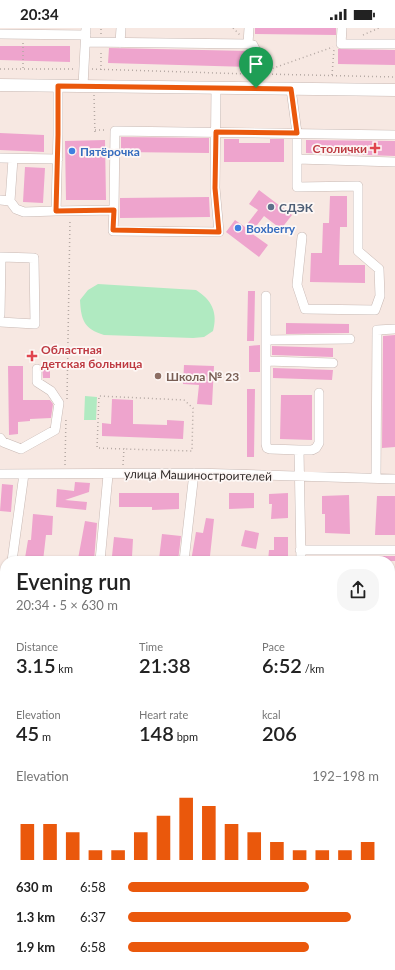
<!DOCTYPE html>
<meta charset="utf-8">
<style>
:root{--surface:#fff;--page:#f6f6f6;--text:#222;--muted:#767676;--accent:#ea580c}
body{margin:0;font-family:Lato,sans-serif;background:var(--page);color:var(--text);height:100vh;display:flex;flex-direction:column;font-size:15px;white-space:nowrap}
*{box-sizing:border-box;margin:0}
p{font-size:13px;color:var(--muted)}
.icon{flex:none;width:22px;height:22px;fill:none;stroke:currentColor;stroke-width:2;stroke-linecap:round;stroke-linejoin:round}
.map{position:relative;flex:1;overflow:hidden}
.details{position:absolute;left:0px;top:528px;width:395px;height:414px;display:flex;flex-direction:column;background:var(--surface);border-radius:16px 16px 0 0;box-shadow:0 1px 3px #0004}
.details>*{flex:none}
.pin{position:absolute;display:grid;place-items:center;width:34px;height:34px;color:#fff;margin:-41px -17px;border-radius:50% 50% 50% 0;rotate:-45deg;box-shadow:0 0 4px #0007}
.pin .icon{rotate:45deg}
.round{display:grid;place-items:center;flex:none;width:42px;height:42px;border-radius:16px;background:var(--page)}
.head{display:flex;align-items:center;justify-content:space-between;height:68px;padding:0 16px}
h1{font-size:22px;font-weight:600;line-height:30px}
.figures{display:grid;grid-template-columns:repeat(3,1fr);gap:6px;height:68px;padding:4px 16px}
.figures div{display:grid;align-content:center}
.figures b{font-size:20px;font-weight:600}
.figures small{font-size:11px;font-weight:400}
.figures p{font-size:11px}
.chart{height:112px;padding:8px 16px}
.chart p{display:flex;justify-content:space-between}
.chart svg{width:100%;height:72px;margin-top:4px;stroke:var(--accent);stroke-width:6}
ul{padding:0 16px;list-style:none;font-size:13px}
li{display:grid;grid-template-columns:64px 48px 1fr;align-items:center;height:30px}
li i{height:10px;border-radius:5px;background:var(--accent)}
.status{display:flex;justify-content:space-between;align-items:center;height:28px;padding:0 20px;background:var(--surface);direction:ltr}
.status svg{height:11px;fill:currentColor}
.map>svg:first-child{display:block}
</style>
<div class="status"><b>20:34</b><svg viewBox="0 0 49 12"><path d="M0 12V9h3v3zM5 12V6h3v6zM10 12V3h3v9zM15 12V0h3v12zM26 1h20v11H26zM47 4h2v5h-2z"/></svg></div>
<div class="map">
<svg width="395" height="942" viewBox="0 0 395 942">
<rect width="100%" height="100%" fill="#f7e8e2"/>
<path fill="#b0eac1" d="M 98,256 L 196,262 C 212,272 218,285 213,303 L 204,309 L 193,310 L 104,307 C 84,301 81,292 80,272 L 88,262 Z
M 85,368 L 97,369 L 96,392 L 84,392 Z"/>
<path fill="#eea4cd" d="M 255,0 L 336,0 L 336,7 L 255,6 Z
M 0,18 L 70,18 L 70,34 L 0,32 Z
M 109,20 L 249,23 L 250,39 L 108,35 Z
M 338,21 L 395,22 L 395,37 L 338,36 Z
M 0,105 L 44,107 L 44,124 L 0,122 Z
M 121,109 L 209,110 L 209,125 L 121,124 Z
M 224,111 L 239,111 L 239,115 L 270,115 L 270,111 L 284,111 L 284,134 L 224,134 Z
M 105,112 L 106,172 L 66,172 L 65,113 Z
M 306,112 L 395,113 L 395,128 L 306,125 Z
M 25,139 L 45,140 L 43,175 L 23,174 Z
M 259,162 L 292,187 L 281,201 L 264,188 L 251,205 L 268,217 L 259,229 L 226,204 L 235,192 L 245,199 L 258,182 L 249,176 Z
M 330,168 L 347,168 L 347,199 L 340,199 L 339,237 L 365,237 L 365,255 L 310,254 L 311,225 L 322,225 L 323,195 L 329,195 Z
M 209,169 L 210,189 L 120,190 L 120,170 Z
M 248,263 L 255,263 L 254,313 L 247,313 Z
M 286,295 L 349,296 L 349,305 L 286,306 Z
M 395,307 L 395,419 L 382,420 L 383,308 Z
M 260,317 L 260,344 L 249,344 L 249,318 Z
M 272,318 L 333,320 L 333,329 L 272,327 Z
M 184,337 L 214,338 L 212,377 L 197,376 L 199,357 L 183,356 Z
M 8,338 L 23,338 L 23,372 L 50,372 L 53,376 L 51,390 L 30,391 L 30,393 L 18,394 L 18,406 L 9,407 Z
M 42,338 L 50,338 L 50,350 L 43,350 Z
M 273,340 L 333,342 L 332,352 L 273,350 Z
M 247,361 L 255,361 L 254,429 L 247,429 Z
M 281,367 L 312,367 L 312,412 L 280,411 Z
M 112,371 L 133,372 L 133,396 L 167,397 L 167,392 L 184,393 L 183,411 L 102,408 L 102,395 L 111,396 Z
M 75,454 L 90,455 L 89,464 L 65,472 L 87,474 L 86,482 L 56,479 L 57,461 L 74,463 Z
M 2,456 L 13,457 L 11,484 L 0,483 Z
M 119,465 L 179,465 L 179,481 L 152,482 L 152,479 L 119,479 Z
M 229,465 L 254,465 L 254,480 L 229,481 Z
M 288,465 L 288,490 L 271,491 L 272,476 L 269,476 L 269,466 Z
M 349,467 L 350,506 L 325,505 L 325,486 L 322,486 L 322,468 Z
M 377,468 L 395,468 L 395,507 L 375,507 Z
M 33,486 L 53,488 L 52,507 L 46,507 L 43,533 L 25,530 L 28,512 L 31,512 Z
M 206,490 L 214,491 L 210,528 L 204,528 L 204,533 L 191,533 L 196,504 L 203,505 Z
M 85,493 L 97,495 L 94,533 L 78,531 Z
M 245,502 L 259,505 L 256,521 L 241,518 Z
M 162,506 L 181,508 L 178,533 L 159,531 Z
M 114,509 L 133,511 L 132,529 L 112,528 Z
M 274,509 L 288,509 L 288,533 L 268,533 L 269,522 L 274,522 Z
M 307,528 L 326,528 L 327,533 L 307,533 Z
M 341,528 L 395,528 L 395,533 L 341,533 Z"/>
<g fill="none" stroke-linecap="round" stroke-linejoin="round">
<g stroke="#c8b9b4" stroke-width="10">
<path id="minor" d="M 342,0 L 341,16 L 395,16
M 0,6 L 86,7
M 86,14 L 248,16 L 253,17 L 256,23 L 256,60
M 120,15 L 121,0
M 248,16 L 249,0
M 58,58 L 58,107 L 56,183 L 114,182 L 115,103 L 395,107
M 83,58 L 86,0
M 291,61 L 297,105 L 297,131 L 395,134
M 0,130 L 58,131
M 297,131 L 297,159 L 358,158 L 358,223 L 379,241 L 380,268 L 375,282 L 305,281 L 297,257 L 302,209
M 0,172 L 10,173 L 16,181 L 24,184 L 56,183
M 10,173 L 13,131
M 114,182 L 113,203 L 219,204 L 215,160 L 216,60
M 266,268 L 266,416 L 267,420 L 270,421 L 299,422 L 301,533
M 0,287 L 1,229 L 34,230 L 35,296 L 0,294
M 266,312 L 350,311
M 266,333 L 333,335
M 0,410 L 3,414 L 21,421 L 55,402 L 59,375 L 51,363 L 37,354 L 37,341
M 299,422 L 312,422 L 316,420 L 319,415 L 319,365
M 0,446 L 194,445 L 395,451
M 376,450 L 377,302 L 395,301
M 300,522 L 395,522
M 12,533 L 24,446
M 100,533 L 108,447
M 184,533 L 194,445
M 390,609 L 395,609
M 0,619 L 5,583
M 390,696 L 395,696
M 390,871 L 395,872
M 0,912 L 5,913
M 150,937 L 183,942"/>
</g>
<g stroke="#c8b9b4" stroke-width="13">
<path id="major" d="M 0,57 L 395,62
M 0,759 L 5,760
M 390,822 L 395,823"/>
</g>
<path stroke="#b4a8a3" stroke-width="1.5" stroke-dasharray="1 3" stroke-linecap="butt" d="M 233,0 L 240,7
M 101,6 L 101,0
M 363,7 L 379,0
M 23,40 L 23,14
M 0,41 L 76,41
M 92,41 L 248,46
M 101,42 L 101,22
M 265,43 L 333,19
M 264,46 L 395,49
M 332,47 L 334,21
M 94,67 L 95,107
M 95,102 L 107,102
M 67,371 L 70,191
M 65,437 L 66,389
M 123,437 L 124,421 L 97,420 L 99,368 L 184,372 L 193,380 L 192,423 L 124,421"/>
<use href="#minor" stroke="#fff" stroke-width="9"/>
<use href="#major" stroke="#fff" stroke-width="12"/>
</g>
<g fill="none" stroke-linecap="round" stroke-linejoin="round">
<g stroke="#fff" stroke-width="8">
<path id="route" d="M 58,58 L 291,61 L 297,105 L 216,104 L 215,160 L 219,204 L 113,202 L 114,182 L 56,183 L 58,107 Z"/>
</g>
<use href="#route" stroke="#ea580c" stroke-width="5"/>
</g>
<g fill="#e0444e" stroke="#fdf7f5" stroke-width="1.5">
<path d="M373 114h4v4h4v4h-4v4h-4v-4h-4v-4h4z"/>
<path d="M30 322h4v4h4v4h-4v4h-4v-4h-4v-4h4z"/>
</g>
<g fill="#3f7fe0" stroke="#fdf7f5" stroke-width="1.5">
<circle cx="72" cy="123" r="4"/>
<circle cx="238" cy="200" r="4"/>
</g>
<circle fill="#5c6f8a" stroke="#fdf7f5" stroke-width="1.5" cx="271" cy="179" r="4"/>
<circle fill="#8d6e63" stroke="#fdf7f5" stroke-width="1.5" cx="158" cy="348" r="4"/>
<g text-anchor="middle" dominant-baseline="central" stroke-width="3.5" stroke-linejoin="round" paint-order="stroke">
<g font-size="12" font-weight="bold" fill="#be3a42" stroke="#fdf7f5" text-anchor="end">
<text x="367" y="120">Столички</text>
<text x="41" y="321" text-anchor="start">Областная<tspan x="41" dy="14">детская больница</tspan></text>
</g>
<g font-size="12" font-weight="bold" fill="#366cbe" stroke="#fdf7f5" text-anchor="start">
<text x="80" y="123">Пятёрочка</text>
<text x="246" y="200">Boxberry</text>
</g>
<g font-size="12" font-weight="bold" fill="#4e5e75" stroke="#fdf7f5" text-anchor="start">
<text x="279" y="179">СДЭК</text>
</g>
<g font-size="12" font-weight="bold" fill="#785e54" stroke="#fdf7f5" text-anchor="start">
<text x="166" y="348">Школа № 23</text>
</g>
<g font-size="12" fill="#2f2927" stroke="#fdf7f5">
<text transform="translate(198 447) rotate(1)">улица Машиностроителей</text>
</g>
</g>
</svg>
<div class="pin" style="left:256px;top:60px;background:#1e9e55"><svg class="icon" aria-label="arrive" viewBox="0 0 24 24"><path d="M6 21V4h12l-3 4 3 4H6"/></svg></div>
<section class="details">
<div class="head"><div><h1>Evening run</h1><p>20:34 · 5 × 630 m</p></div><a class="round"><svg class="icon" aria-label="share" viewBox="0 0 24 24"><path d="M12 15V3M7 8l5-5 5 5M5 13v7h14v-7"/></svg></a></div>
<div class="figures">
<div><p>Distance</p><b>3.15<small> km</small></b></div>
<div><p>Time</p><b>21:38</b></div>
<div><p>Pace</p><b>6:52<small> /km</small></b></div>
</div>
<div class="figures">
<div><p>Elevation</p><b>45<small> m</small></b></div>
<div><p>Heart rate</p><b>148<small> bpm</small></b></div>
<div><p>kcal</p><b>206</b></div>
</div>
<div class="chart"><p><span>Elevation</span>192–198 m</p>
<svg viewBox="0 0 160 44" preserveAspectRatio="none"><path d="M5 44V22M15 44V22M25 44V27M35 44V38M45 44V38M55 44V27M65 44V17M75 44V6M85 44V11M95 44V22M105 44V27M115 44V33M125 44V38M135 44V38M145 44V38M155 44V33"/></svg>
</div>
<ul>
<li><b>630 m</b>6:58<i style="width:72%"></i></li>
<li><b>1.3 km</b>6:37<i style="width:89%"></i></li>
<li><b>1.9 km</b>6:58<i style="width:72%"></i></li>
</ul>
</section>
</div>
